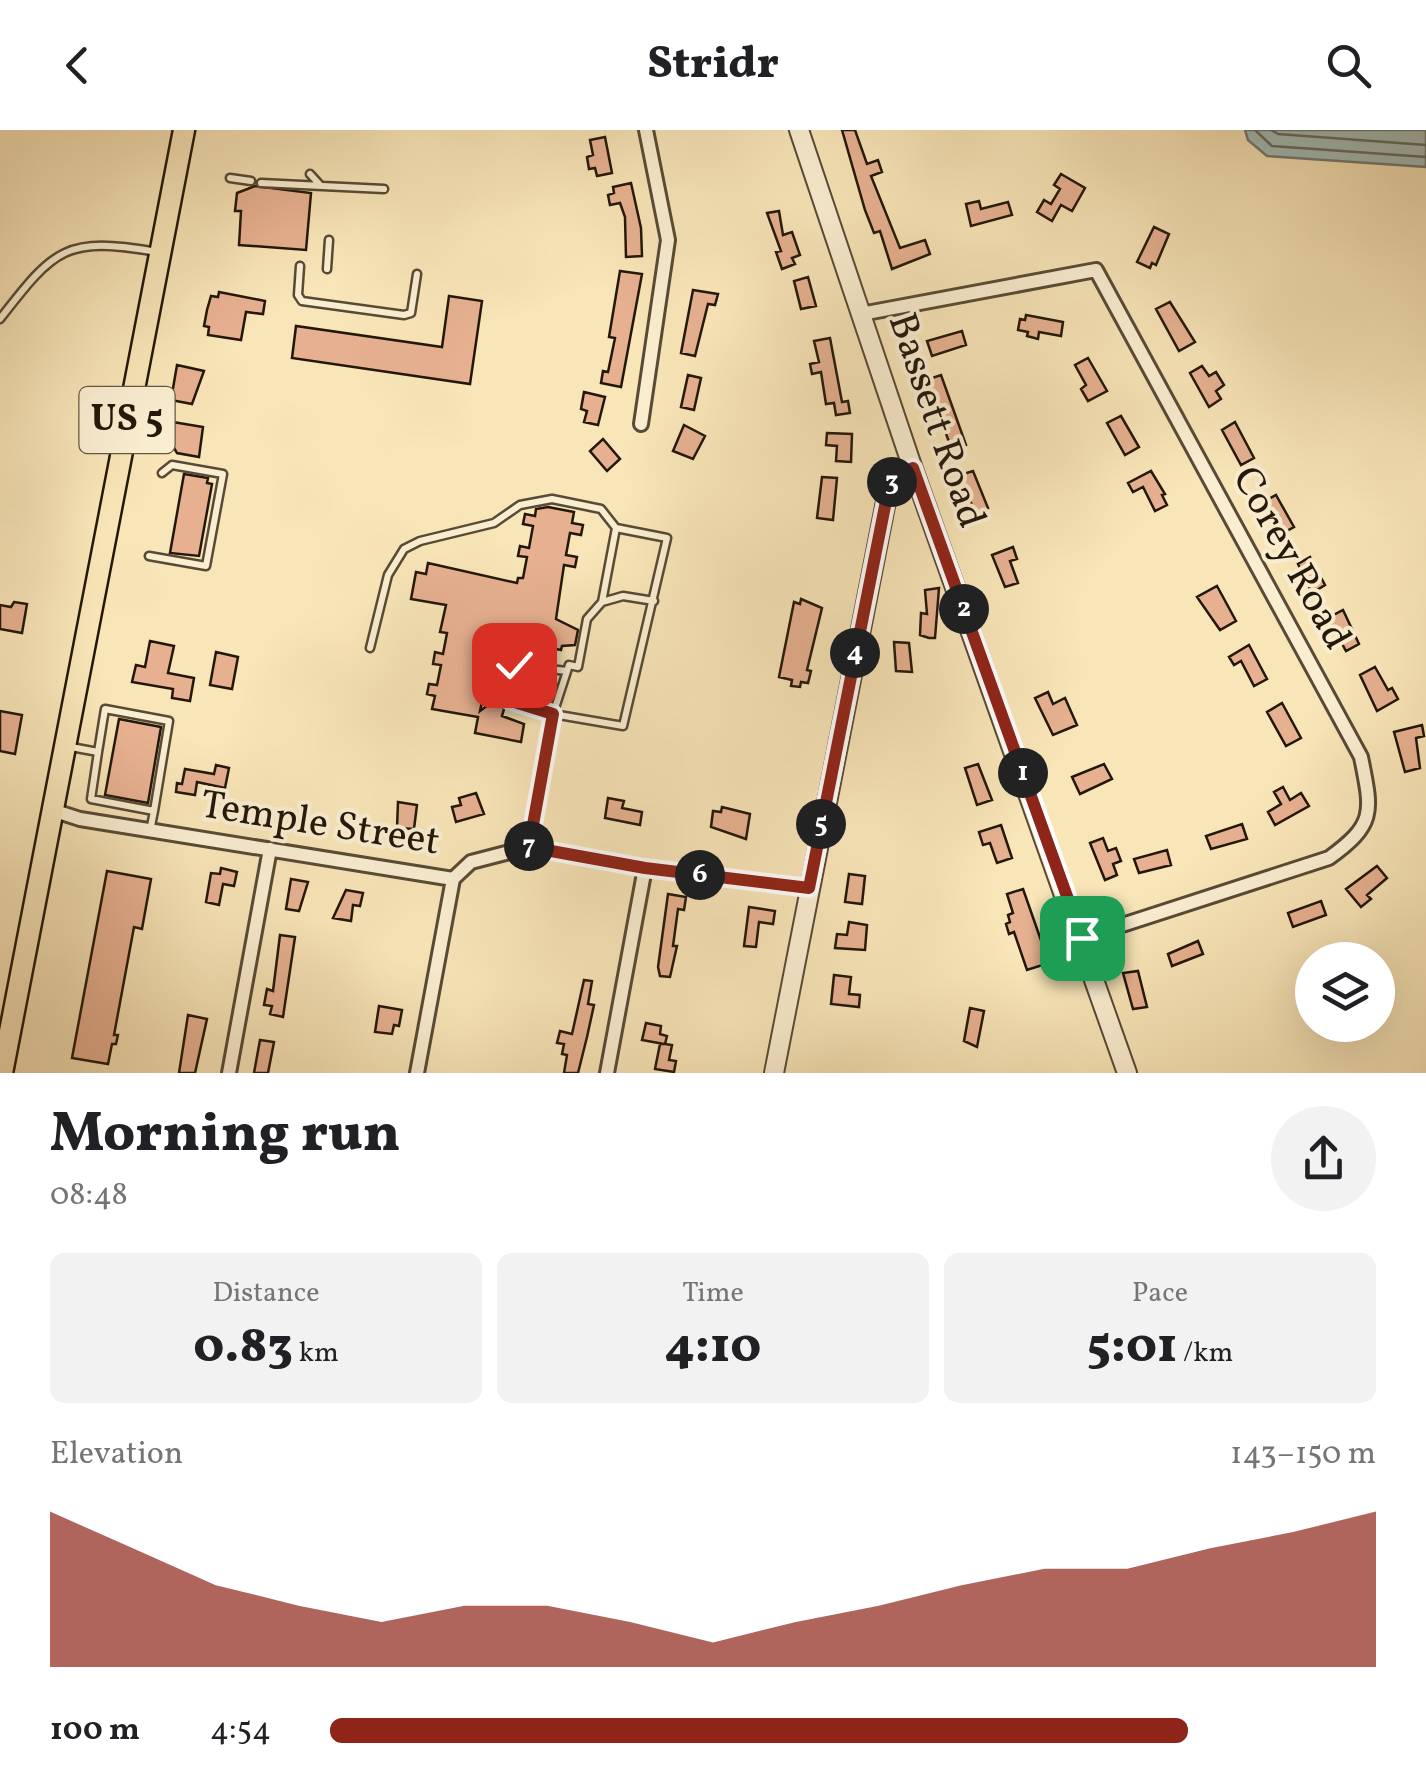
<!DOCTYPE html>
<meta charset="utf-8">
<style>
:root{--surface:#fff;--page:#f2f2f2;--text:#202124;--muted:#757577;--accent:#8f2418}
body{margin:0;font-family:Vollkorn,serif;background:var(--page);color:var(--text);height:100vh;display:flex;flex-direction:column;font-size:38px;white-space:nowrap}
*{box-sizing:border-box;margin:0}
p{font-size:32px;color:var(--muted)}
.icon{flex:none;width:55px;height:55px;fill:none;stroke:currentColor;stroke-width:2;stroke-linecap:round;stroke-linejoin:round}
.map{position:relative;height:943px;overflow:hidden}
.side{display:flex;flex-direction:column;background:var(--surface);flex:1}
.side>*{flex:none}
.tools{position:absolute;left:1295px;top:812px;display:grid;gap:20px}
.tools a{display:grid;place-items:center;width:100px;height:100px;border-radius:50%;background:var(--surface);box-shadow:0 10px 40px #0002;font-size:50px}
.pin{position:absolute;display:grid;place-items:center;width:85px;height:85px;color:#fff;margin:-42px;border-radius:20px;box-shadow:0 5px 15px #0006}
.km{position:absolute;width:50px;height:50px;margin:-25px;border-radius:50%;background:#222;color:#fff;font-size:28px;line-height:50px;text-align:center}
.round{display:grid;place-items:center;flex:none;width:105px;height:105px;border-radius:52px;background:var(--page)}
.headline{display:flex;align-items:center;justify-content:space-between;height:170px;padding:0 50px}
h1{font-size:55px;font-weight:800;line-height:75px}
.stats{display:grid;grid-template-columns:repeat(3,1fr);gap:15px;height:170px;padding:10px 50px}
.stats div{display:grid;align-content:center;border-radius:15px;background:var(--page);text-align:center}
.stats b{font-size:50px;font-weight:800}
.stats small{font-size:28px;font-weight:400}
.stats p{font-size:28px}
.chart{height:280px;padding:20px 50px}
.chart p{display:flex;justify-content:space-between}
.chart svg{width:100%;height:180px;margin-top:10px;fill:var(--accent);opacity:.7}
ul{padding:0 50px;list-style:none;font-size:32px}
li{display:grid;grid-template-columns:160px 120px 1fr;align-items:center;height:75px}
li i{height:25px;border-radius:12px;background:var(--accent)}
header{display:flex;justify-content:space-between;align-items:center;height:130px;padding:0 50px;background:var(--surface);font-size:45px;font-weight:800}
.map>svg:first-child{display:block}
</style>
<header><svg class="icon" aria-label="back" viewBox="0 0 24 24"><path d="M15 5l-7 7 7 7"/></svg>Stridr<svg class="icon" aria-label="search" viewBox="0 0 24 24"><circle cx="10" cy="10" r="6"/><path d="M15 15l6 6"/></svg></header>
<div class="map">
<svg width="1426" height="943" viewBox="0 0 1426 943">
<rect width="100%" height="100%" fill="#f8e5b8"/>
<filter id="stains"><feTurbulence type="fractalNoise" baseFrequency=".002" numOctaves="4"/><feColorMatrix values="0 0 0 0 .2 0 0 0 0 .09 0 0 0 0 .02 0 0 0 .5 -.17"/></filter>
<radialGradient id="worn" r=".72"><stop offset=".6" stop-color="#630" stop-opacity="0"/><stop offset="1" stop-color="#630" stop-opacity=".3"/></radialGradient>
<path fill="#a2bcb9" stroke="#6f7a73" stroke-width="2.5" d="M 1245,0 L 1426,0 L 1426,37 L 1267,26 L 1248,10 Z"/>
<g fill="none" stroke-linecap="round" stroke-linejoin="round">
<path stroke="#626a62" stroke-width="2.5" d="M 1255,0 L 1272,16 L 1426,27
M 1271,0 L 1278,4 L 1426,15"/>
</g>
<path fill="#e7b191" stroke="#22170a" stroke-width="2.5" d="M 842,0 L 855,0 L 867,34 L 878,30 L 882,42 L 871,46 L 900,118 L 925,110 L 930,124 L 892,139 L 880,101 L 874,103 L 865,80 Z
M 605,7 L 612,43 L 597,46 L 595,38 L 589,39 L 587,27 L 593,25 L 590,10 Z
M 1061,44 L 1085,58 L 1072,81 L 1061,75 L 1052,91 L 1037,82 L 1044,70 L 1051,74 L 1060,59 L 1054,55 Z
M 631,53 L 641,98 L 642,126 L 626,127 L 625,87 L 620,73 L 610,75 L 608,65 L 614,63 L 613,57 Z
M 255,56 L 311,63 L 306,120 L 239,115 L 241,81 L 235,81 L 237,63 Z
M 979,71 L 981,79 L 1008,72 L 1012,85 L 971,96 L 966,74 Z
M 779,81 L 783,105 L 792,102 L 800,125 L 792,128 L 795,134 L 782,139 L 776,122 L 781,121 L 767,83 Z
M 1154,97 L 1169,104 L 1156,135 L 1152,133 L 1150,138 L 1137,132 Z
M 620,141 L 642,144 L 621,257 L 601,253 L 603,241 L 608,242 L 615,208 L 609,207 Z
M 808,147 L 816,176 L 801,179 L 794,151 Z
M 693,160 L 718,164 L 715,175 L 708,174 L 695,226 L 681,223 Z
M 219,162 L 265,171 L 263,184 L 246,182 L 241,210 L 208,205 L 209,197 L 204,196 L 207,180 L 211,166 L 218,167 Z
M 449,166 L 482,171 L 470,254 L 292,228 L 296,196 L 442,217 Z
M 1170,172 L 1195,212 L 1179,221 L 1156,179 Z
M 1026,185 L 1063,192 L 1061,206 L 1039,202 L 1038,209 L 1027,206 L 1028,202 L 1018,200 L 1020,189 L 1025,190 Z
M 962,201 L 966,215 L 932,226 L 927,211 Z
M 830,208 L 842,272 L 848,271 L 850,283 L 836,285 L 834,273 L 826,274 L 821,242 L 812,244 L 810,234 L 819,232 L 814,211 Z
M 1088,228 L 1107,261 L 1088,271 L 1081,259 L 1086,255 L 1075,235 Z
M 177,235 L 204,241 L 192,274 L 171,270 Z
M 1202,236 L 1209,246 L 1216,242 L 1224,255 L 1216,261 L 1221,269 L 1209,277 L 1190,243 Z
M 688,245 L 701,248 L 694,280 L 681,277 Z
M 941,245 L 966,315 L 952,320 L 926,250 Z
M 584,262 L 605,267 L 598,295 L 584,292 L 587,281 L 581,279 Z
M 1121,286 L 1139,317 L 1125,325 L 1107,293 Z
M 161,290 L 203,297 L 199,327 L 177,323 L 173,316 L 161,314 Z
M 1235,292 L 1254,328 L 1241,335 L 1222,300 Z
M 684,295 L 705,306 L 693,329 L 673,321 Z
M 827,303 L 852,304 L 851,332 L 836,331 L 837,316 L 826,315 Z
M 603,309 L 620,329 L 607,341 L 590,321 Z
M 973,341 L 988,378 L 975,383 L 960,345 Z
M 1151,341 L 1165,364 L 1162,365 L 1167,375 L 1155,381 L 1143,357 L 1133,362 L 1128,353 Z
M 184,344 L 208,348 L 207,353 L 212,354 L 199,426 L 170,423 Z
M 822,347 L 837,348 L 833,390 L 817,388 Z
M 1276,365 L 1294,397 L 1281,404 L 1263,372 Z
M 548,377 L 574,382 L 572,393 L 583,395 L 581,405 L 570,403 L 566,425 L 577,427 L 575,437 L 564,435 L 556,489 L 578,500 L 575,515 L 562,516 L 561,520 L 541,516 L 534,530 L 520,527 L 518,513 L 494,509 L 491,529 L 483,527 L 479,546 L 487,548 L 480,581 L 496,569 L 504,579 L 502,586 L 524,594 L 521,612 L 475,603 L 478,587 L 432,579 L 435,566 L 427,564 L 429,554 L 437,555 L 441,535 L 433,534 L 435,522 L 443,524 L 447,503 L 440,502 L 446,475 L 411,469 L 416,442 L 426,444 L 428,433 L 517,453 L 518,448 L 523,448 L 527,427 L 518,426 L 520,416 L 529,418 L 533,396 L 523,394 L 525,384 L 535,386 L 536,379 Z
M 1013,417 L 1017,429 L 1010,431 L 1018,453 L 1005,457 L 992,425 Z
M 1310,427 L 1325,455 L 1312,463 L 1298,434 Z
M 1217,456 L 1236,491 L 1220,500 L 1197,467 Z
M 939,458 L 935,508 L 929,508 L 920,505 L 921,483 L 927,484 L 925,460 Z
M 801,469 L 822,478 L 807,540 L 811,541 L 808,553 L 801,552 L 800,557 L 791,556 L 792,550 L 779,547 L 794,472 L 800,474 Z
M 14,472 L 27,474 L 22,503 L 0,499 L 0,475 L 11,477 Z
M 1343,480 L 1359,514 L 1346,521 L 1328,488 Z
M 150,511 L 174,516 L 168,543 L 194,548 L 190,571 L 172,568 L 173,559 L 132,552 L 136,535 L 145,537 Z
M 894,512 L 909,513 L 912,542 L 896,541 Z
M 1249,515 L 1267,549 L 1254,556 L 1241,531 L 1234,535 L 1229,527 Z
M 216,522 L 238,527 L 232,559 L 210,555 Z
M 1375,537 L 1388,560 L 1392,558 L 1398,569 L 1377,581 L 1360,545 Z
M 1048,562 L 1053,574 L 1065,568 L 1077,595 L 1053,605 L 1035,568 Z
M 1282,573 L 1301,608 L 1286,616 L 1267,582 Z
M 0,581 L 22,585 L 15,624 L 0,621 Z
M 119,589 L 161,597 L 148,673 L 105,665 Z
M 1422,595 L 1424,606 L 1416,608 L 1420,638 L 1405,642 L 1394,602 Z
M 978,634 L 992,670 L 977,675 L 965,638 Z
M 1104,634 L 1112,649 L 1080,664 L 1072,647 Z
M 216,635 L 229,638 L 225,658 L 197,652 L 195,665 L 176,662 L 177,653 L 182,654 L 185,639 L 214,644 Z
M 1283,657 L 1290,670 L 1301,663 L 1309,676 L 1275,695 L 1268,682 L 1281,674 L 1274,662 Z
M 476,663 L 484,684 L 456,692 L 452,677 L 461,675 L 459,668 Z
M 608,668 L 624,671 L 622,678 L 642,682 L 640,695 L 605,688 Z
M 398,672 L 417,675 L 414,699 L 397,698 Z
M 722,677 L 750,684 L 746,709 L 711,697 L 713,681 L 721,682 Z
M 1242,694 L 1247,709 L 1211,719 L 1206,706 Z
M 1001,695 L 1012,728 L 997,733 L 990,713 L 983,715 L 979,702 Z
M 1103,708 L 1108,721 L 1116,718 L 1121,731 L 1113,734 L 1117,745 L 1105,750 L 1090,713 Z
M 1167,720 L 1171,735 L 1139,743 L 1134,729 Z
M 1377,736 L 1387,748 L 1367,765 L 1371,769 L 1361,777 L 1346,759 Z
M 221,738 L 237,742 L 234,756 L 223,754 L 219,775 L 206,772 L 211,743 L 220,744 Z
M 107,741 L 151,749 L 142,799 L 134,797 L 114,905 L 118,905 L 116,914 L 112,914 L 108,934 L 72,928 Z
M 849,744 L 865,746 L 862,774 L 845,772 Z
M 291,749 L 308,752 L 299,781 L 286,779 Z
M 1023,759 L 1049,833 L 1027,840 L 1014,802 L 1009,804 L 1006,794 L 1010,792 L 1008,785 L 1013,783 L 1007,764 Z
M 346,760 L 363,763 L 360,776 L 353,775 L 351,791 L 333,788 Z
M 668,764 L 686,767 L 684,780 L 678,779 L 673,816 L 677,816 L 670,847 L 660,846 L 658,837 Z
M 1321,771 L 1326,785 L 1293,797 L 1288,783 Z
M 749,777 L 775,781 L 773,794 L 759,792 L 756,817 L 744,816 Z
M 849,792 L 867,795 L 865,820 L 835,818 L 837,804 L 847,805 Z
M 280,805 L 295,807 L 283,887 L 270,884 L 272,876 L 264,875 L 267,859 L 273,861 Z
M 1198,811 L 1203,824 L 1172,836 L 1168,824 Z
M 1138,841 L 1147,877 L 1133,879 L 1123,843 Z
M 834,845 L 851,847 L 849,864 L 860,865 L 859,877 L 831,874 Z
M 584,850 L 592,851 L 588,874 L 594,875 L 587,907 L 578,943 L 564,943 L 567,925 L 562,924 L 564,914 L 557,913 L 560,901 L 572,904 Z
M 379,876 L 402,880 L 399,896 L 394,895 L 392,904 L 375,902 Z
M 970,878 L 984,881 L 977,917 L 964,911 Z
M 188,885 L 207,889 L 195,943 L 179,943 Z
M 646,893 L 661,896 L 660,904 L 667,906 L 665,914 L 672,915 L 669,930 L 676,931 L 674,942 L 655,939 L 660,914 L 664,914 L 642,910 Z
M 260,910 L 274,912 L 268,943 L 254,943 Z"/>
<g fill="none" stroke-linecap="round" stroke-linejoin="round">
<g stroke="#584a36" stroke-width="11">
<path id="service" d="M 310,44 L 320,55
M 230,48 L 251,51
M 261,53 L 384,59
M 300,136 L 298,165 L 302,171 L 404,185 L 411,183 L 417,144
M 327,139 L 329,110
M 0,189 C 55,118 66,106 157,122
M 149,426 L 206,436 L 223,344 L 172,335 L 162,343
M 602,472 L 623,466 L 654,471
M 370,518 L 388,445 L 404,419 L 420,411 L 494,393 L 520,375 L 552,369 L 601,379 L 616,398
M 71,617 L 98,622 L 105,579 L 169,591 L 154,681
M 98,622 L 91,669 L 154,681 L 150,701
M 529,716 L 553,584 L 623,596 L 667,408 L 616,398 L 602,472 L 587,489 L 578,537 L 569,535 L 553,584 L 508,570 L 503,547 L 514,535 L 567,541"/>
</g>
<g stroke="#584a36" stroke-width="18">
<path id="minor" d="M 861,184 L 1096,140 L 1361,627 C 1372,682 1376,694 1329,728 L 1082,808
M 641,294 L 668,110 L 646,0
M 52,680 L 80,689 L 453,749 L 471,732 L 529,717 L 645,738 L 809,758
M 229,943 L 270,719
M 417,943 L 453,749
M 607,943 L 645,738"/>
</g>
<g stroke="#584a36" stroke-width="22">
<path id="tertiary" d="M 799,0 L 913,339 L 1127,943
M 774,943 L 888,361 L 901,343 L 913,339"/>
</g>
<g stroke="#22170a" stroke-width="25">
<path id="primary" d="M 2,943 L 184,0"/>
</g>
<use href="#service" stroke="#faeed1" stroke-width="6"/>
<use href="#minor" stroke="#faeed1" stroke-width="12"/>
<use href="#tertiary" stroke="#faeed1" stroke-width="18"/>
<use href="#primary" stroke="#f8e5b8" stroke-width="20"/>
</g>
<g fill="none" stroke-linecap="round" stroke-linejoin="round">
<g stroke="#fff" stroke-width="20">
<path id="route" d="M 514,535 L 503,547 L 508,570 L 553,584 L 529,717 L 645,738 L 809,758 L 888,361 L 893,350 L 913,338 L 1082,808"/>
</g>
<use href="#route" stroke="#8f2418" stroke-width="12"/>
</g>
<g text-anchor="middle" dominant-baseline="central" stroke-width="8" stroke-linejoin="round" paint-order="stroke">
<rect fill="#faeed1" stroke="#635846" stroke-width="2.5" x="79.5" y="257" width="95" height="66" rx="8"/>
<g font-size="38" font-weight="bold" fill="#22170a">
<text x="127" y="290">US 5</text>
</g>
<g font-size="40" fill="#22170a" stroke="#faeed1">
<text transform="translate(935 291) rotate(71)">Bassett Road</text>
<text transform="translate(1290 429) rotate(61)">Corey Road</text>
<text transform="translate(320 695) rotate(9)">Temple Street</text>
</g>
</g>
<rect width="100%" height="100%" filter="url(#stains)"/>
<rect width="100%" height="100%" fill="url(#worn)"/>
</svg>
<div class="tools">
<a><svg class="icon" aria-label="layers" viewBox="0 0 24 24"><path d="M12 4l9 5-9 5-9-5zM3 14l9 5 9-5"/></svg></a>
</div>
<div class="pin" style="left:1082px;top:808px;background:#1e9e55"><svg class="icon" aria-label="arrive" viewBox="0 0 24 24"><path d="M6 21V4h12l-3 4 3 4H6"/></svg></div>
<div class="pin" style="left:514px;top:535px;background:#d93025"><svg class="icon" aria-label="check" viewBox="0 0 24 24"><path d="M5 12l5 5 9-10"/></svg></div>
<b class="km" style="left:1023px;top:643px">1</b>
<b class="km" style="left:964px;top:479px">2</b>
<b class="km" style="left:892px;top:352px">3</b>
<b class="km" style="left:855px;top:523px">4</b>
<b class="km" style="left:821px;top:694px">5</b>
<b class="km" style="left:700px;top:745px">6</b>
<b class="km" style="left:529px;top:716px">7</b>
</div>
<section class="side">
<div class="headline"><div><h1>Morning run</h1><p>08:48</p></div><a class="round"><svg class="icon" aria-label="share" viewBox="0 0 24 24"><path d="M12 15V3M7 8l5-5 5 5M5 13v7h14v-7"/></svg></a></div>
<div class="stats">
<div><p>Distance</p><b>0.83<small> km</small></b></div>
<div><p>Time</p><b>4:10</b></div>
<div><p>Pace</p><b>5:01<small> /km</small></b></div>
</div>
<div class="chart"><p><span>Elevation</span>143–150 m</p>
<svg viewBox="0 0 160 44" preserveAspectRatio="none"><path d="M0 44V6L10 15L20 24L30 29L40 33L50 29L60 29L70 33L80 38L90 33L100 29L110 24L120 20L130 20L140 15L150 11L160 6V44z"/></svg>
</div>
<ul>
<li><b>100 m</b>4:54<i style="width:82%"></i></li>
</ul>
</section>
